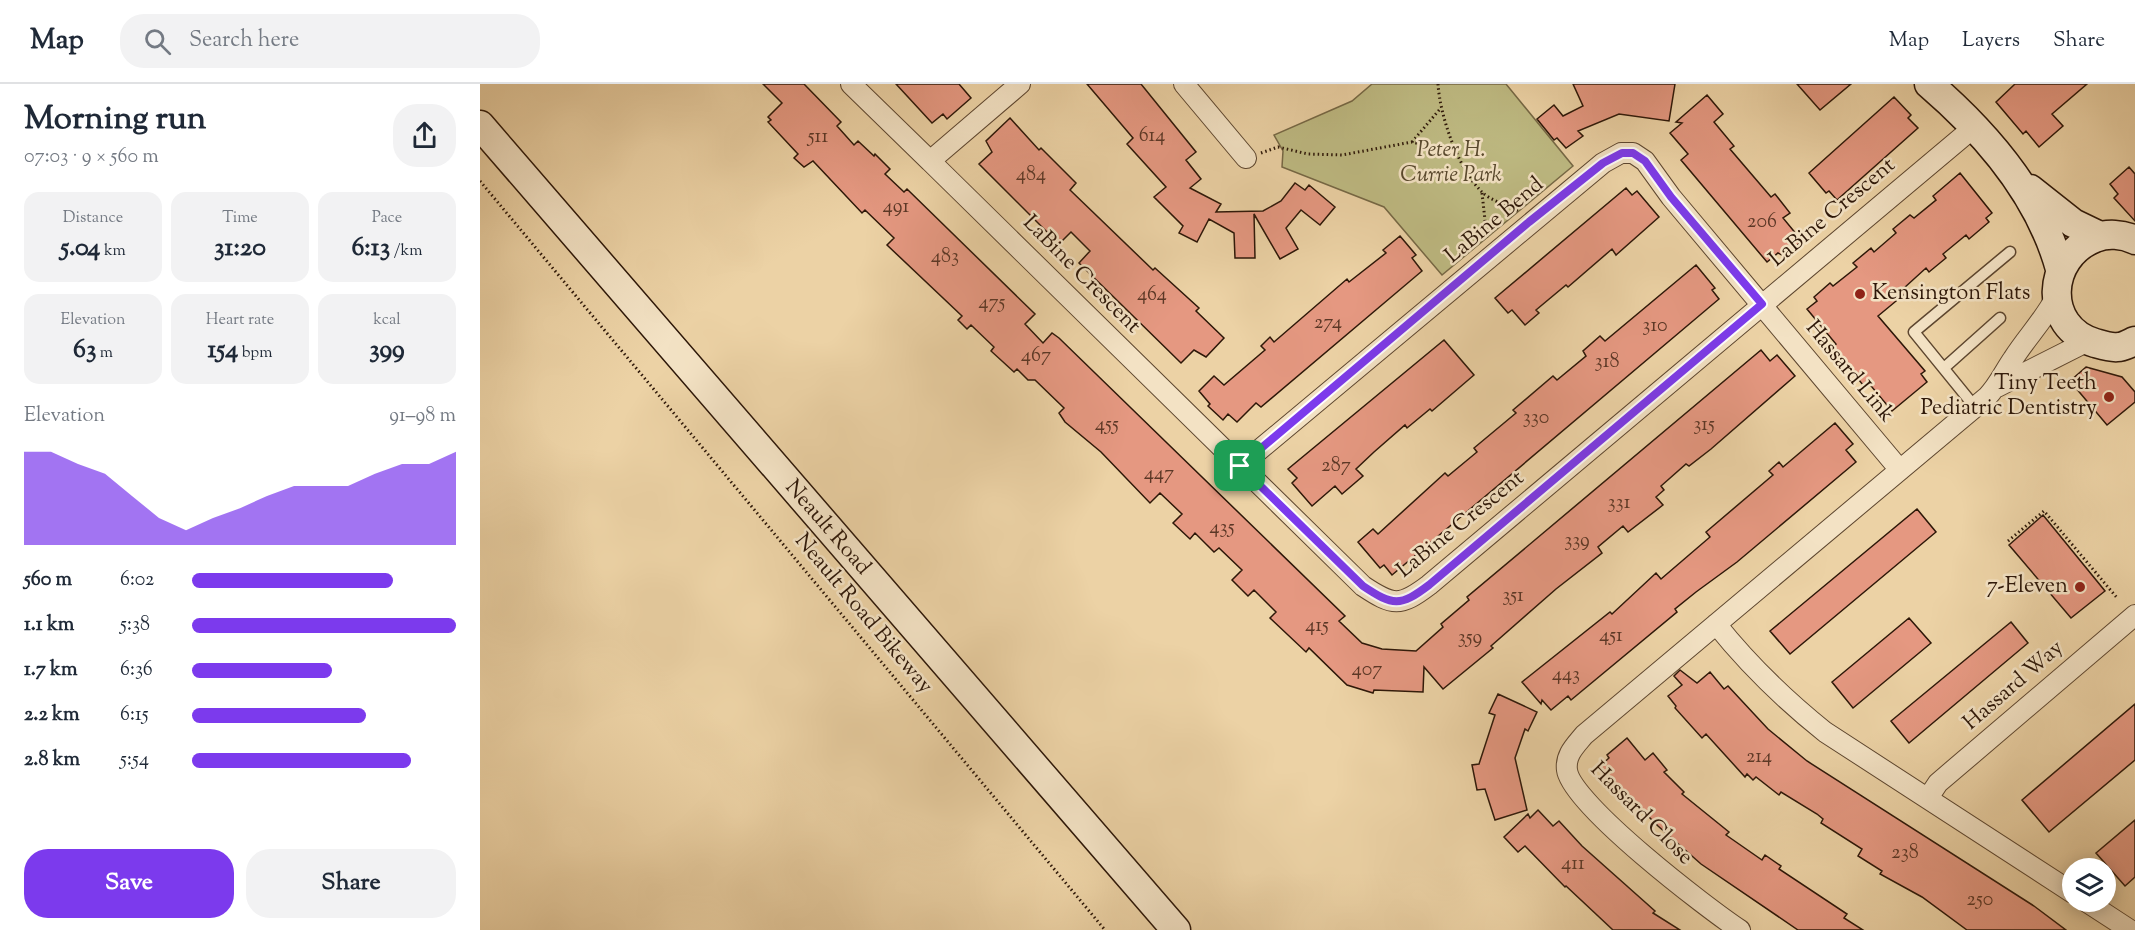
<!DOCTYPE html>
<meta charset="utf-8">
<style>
:root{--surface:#fff;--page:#f2f2f3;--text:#1f2937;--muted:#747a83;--line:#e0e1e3;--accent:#7c3aed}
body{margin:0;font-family:"Sorts Mill Goudy",serif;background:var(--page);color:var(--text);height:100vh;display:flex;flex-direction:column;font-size:22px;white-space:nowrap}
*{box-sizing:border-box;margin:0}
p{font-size:20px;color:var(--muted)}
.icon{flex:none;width:33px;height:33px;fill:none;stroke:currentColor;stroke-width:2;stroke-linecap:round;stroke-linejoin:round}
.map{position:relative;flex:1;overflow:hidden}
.side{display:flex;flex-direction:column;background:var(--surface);width:480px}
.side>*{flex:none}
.buttons{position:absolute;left:1582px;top:774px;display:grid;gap:12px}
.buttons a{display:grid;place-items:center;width:54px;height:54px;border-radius:50%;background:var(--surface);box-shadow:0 3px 15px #0003;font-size:30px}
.pin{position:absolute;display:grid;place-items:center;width:51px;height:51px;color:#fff;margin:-26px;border-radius:12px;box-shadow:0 3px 9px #0006}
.round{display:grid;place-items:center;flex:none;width:63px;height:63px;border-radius:24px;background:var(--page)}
.overview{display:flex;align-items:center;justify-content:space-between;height:102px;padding:0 24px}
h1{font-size:33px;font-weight:800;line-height:45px}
.stats{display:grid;grid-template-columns:repeat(3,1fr);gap:9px;height:102px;padding:6px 24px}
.stats div{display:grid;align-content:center;border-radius:15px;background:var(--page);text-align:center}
.stats b{font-size:26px;font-weight:800}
.stats small{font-size:16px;font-weight:400}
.stats p{font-size:16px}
.chart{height:168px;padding:12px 24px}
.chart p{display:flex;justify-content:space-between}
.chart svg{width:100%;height:108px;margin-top:6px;fill:var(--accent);opacity:.7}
.button{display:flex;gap:12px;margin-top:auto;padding:12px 24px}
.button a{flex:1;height:69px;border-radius:24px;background:var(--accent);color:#fff;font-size:24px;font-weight:800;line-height:69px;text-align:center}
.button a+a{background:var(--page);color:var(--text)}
ul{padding:0 24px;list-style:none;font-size:20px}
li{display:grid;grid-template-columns:96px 72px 1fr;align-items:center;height:45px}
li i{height:15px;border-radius:8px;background:var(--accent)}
header{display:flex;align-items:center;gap:36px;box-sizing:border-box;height:84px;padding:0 30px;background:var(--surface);border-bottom:2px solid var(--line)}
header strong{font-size:28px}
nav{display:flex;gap:33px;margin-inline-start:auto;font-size:21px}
.search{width:420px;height:54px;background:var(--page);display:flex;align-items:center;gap:15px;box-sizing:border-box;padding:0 21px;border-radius:24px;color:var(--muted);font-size:22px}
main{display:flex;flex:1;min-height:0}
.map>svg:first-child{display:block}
</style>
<header>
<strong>Map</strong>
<div class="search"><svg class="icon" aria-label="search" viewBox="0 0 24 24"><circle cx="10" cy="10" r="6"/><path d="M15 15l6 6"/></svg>Search here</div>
<nav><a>Map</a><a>Layers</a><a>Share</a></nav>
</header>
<main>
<section class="side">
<div class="overview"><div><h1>Morning run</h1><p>07:03 · 9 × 560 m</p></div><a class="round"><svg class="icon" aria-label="share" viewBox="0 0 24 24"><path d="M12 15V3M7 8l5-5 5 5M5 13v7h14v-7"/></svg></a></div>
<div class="stats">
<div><p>Distance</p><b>5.04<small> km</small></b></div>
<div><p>Time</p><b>31:20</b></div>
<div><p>Pace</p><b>6:13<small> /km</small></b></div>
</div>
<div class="stats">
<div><p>Elevation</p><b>63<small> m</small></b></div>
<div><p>Heart rate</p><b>154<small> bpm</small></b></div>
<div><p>kcal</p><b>399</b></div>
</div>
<div class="chart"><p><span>Elevation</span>91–98 m</p>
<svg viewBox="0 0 160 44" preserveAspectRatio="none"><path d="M0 44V6L10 6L20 11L30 15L40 24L50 33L60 38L70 33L80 29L90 24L100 20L110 20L120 20L130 15L140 11L150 11L160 6V44z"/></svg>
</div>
<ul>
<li><b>560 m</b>6:02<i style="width:76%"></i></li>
<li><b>1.1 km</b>5:38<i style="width:100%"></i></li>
<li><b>1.7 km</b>6:36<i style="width:53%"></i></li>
<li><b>2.2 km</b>6:15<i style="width:66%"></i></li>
<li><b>2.8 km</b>5:54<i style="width:83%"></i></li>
</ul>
<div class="button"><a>Save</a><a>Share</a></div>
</section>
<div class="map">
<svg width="1655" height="846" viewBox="0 0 1655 846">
<rect width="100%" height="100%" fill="#ecd2a5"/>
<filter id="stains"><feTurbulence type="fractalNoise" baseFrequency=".00333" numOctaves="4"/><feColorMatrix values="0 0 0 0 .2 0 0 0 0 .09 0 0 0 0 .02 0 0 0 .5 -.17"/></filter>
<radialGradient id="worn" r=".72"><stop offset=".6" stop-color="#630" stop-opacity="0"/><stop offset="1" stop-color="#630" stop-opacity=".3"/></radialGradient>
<path fill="#beba82" stroke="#766845" stroke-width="1.5" d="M 892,0 L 1026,0 L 1093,82 L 962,191 L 904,123 L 802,83 L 803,67 L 794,51 L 872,17 Z"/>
<path fill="#e59881" stroke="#2d1708" stroke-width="1.5" d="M 283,0 L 324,0 L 361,38 L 357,42 L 374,61 L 378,57 L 394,72 L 395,70 L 410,85 L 405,90 L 424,108 L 427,105 L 555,230 L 545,240 L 563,259 L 572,249 L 579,254 L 865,532 L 859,537 L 882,559 L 902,565 L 936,567 L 963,543 L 961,540 L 989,516 L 987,513 L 1281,266 L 1290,277 L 1297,271 L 1315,292 L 1231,365 L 1209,382 L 1206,380 L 1181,402 L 1184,406 L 1176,413 L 1183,421 L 1148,448 L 1143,442 L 1118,463 L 1122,469 L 1076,505 L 1011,562 L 1013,564 L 963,605 L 944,583 L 943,608 L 894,606 L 893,609 L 867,601 L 829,564 L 826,568 L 790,534 L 796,528 L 774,506 L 768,512 L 752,496 L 762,486 L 739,464 L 734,468 L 715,449 L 710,455 L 693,439 L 702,430 L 680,409 L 670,419 L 621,368 L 585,338 L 579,329 L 584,324 L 555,296 L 548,296 L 537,285 L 534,288 L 511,267 L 514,263 L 491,241 L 487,245 L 478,236 L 482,232 L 407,161 L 414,154 L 385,126 L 382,129 L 333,77 L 324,83 L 314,74 L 318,70 L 288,38 L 291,36 L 288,33 L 302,19 Z
M 416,0 L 479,0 L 491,14 L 467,35 L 463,30 L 452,39 Z
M 607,0 L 661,0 L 716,68 L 706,76 L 721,95 L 710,104 L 741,120 L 736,128 L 783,127 L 801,117 L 815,99 L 825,106 L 829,101 L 855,123 L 840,141 L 821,126 L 806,144 L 818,165 L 800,175 L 774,130 L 775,174 L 755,174 L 754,149 L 729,135 L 717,158 L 699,149 L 703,142 L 674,113 L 686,103 L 647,60 L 653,54 Z
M 1093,0 L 1195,0 L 1189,37 L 1139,30 L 1098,47 L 1103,52 L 1086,64 L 1077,54 L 1074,56 L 1057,35 L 1074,21 L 1083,32 L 1103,22 Z
M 1317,0 L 1371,0 L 1340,26 Z
M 1535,0 L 1607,0 L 1572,30 L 1583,42 L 1559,63 L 1546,47 L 1543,50 L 1516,18 Z
M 1227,11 L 1243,30 L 1234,38 L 1254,62 L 1250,65 L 1291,113 L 1295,110 L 1310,129 L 1303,134 L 1322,157 L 1304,172 L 1298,169 L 1287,178 L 1201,76 L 1208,70 L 1190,49 L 1202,39 L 1196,38 Z
M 1414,13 L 1431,31 L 1428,34 L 1438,44 L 1357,116 L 1349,107 L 1346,109 L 1329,89 Z
M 530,34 L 559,66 L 561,64 L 596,99 L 590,106 L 673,186 L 675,184 L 719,224 L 716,227 L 744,254 L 726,273 L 714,266 L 701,279 L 599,179 L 610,167 L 591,148 L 579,160 L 499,80 L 512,68 L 506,57 Z
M 1649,83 L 1655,90 L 1655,137 L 1634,114 L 1638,110 L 1630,100 Z
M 1480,89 L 1512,129 L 1506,134 L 1509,138 L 1489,155 L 1486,151 L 1463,170 L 1466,174 L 1449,188 L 1446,184 L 1424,204 L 1427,208 L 1398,232 L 1445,287 L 1441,290 L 1447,298 L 1412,327 L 1387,297 L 1383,301 L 1352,263 L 1356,260 L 1327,225 L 1337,217 L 1334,213 L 1350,199 L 1353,202 L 1377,183 L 1373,179 L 1391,164 L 1394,168 L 1416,149 L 1413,145 L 1430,131 L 1434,134 L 1456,116 L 1453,112 Z
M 1146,104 L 1152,111 L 1157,107 L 1179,133 L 1136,171 L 1132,165 L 1088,203 L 1086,201 L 1056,226 L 1059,229 L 1045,241 L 1032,226 L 1028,229 L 1015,214 Z
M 920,152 L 936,171 L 932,174 L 942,187 L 781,323 L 776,319 L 757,338 L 748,330 L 743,336 L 728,322 L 730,320 L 719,307 L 734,292 L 744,301 L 785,266 L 781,262 L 790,253 L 794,258 L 867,195 L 869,198 L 906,169 L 903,166 Z
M 1216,181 L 1235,204 L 1232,206 L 1239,215 L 912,491 L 904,481 L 900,484 L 878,458 L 893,445 L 898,450 L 965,389 L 968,392 L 997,368 L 994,364 L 1036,329 L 1033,326 L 1073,292 L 1077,296 L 1106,272 L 1103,267 L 1120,252 L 1125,257 Z
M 964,256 L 994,291 L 952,327 L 950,325 L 927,344 L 925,341 L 894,368 L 876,385 L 883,392 L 862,410 L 855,402 L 832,422 L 812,399 L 817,394 L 808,385 Z
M 1606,283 L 1642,293 L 1655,308 L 1655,318 L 1627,341 L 1590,297 Z
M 1355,339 L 1373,360 L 1366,366 L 1376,378 L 1257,478 L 1216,508 L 1195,525 L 1197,528 L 1091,616 L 1088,612 L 1071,626 L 1062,616 L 1061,620 L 1042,598 L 1130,528 L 1132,530 L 1176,489 L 1181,495 L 1230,453 L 1226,448 L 1293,391 L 1289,387 L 1299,378 L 1303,383 Z
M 1437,425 L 1456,448 L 1310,570 L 1290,547 Z
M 1563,431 L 1625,507 L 1591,534 L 1529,461 Z
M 1429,534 L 1451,559 L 1373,624 L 1352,598 Z
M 1531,538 L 1548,559 L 1429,659 L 1411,637 Z
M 1200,586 L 1217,599 L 1230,588 L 1244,605 L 1248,602 L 1288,645 L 1327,677 L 1554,822 L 1586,846 L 1487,846 L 1442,813 L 1400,790 L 1402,787 L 1378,772 L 1382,765 L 1341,739 L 1343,735 L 1337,730 L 1301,708 L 1299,711 L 1276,693 L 1273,696 L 1267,690 L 1265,693 L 1226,650 L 1222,654 L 1195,624 L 1196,622 L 1188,612 L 1202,601 L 1194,592 Z
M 1018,610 L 1057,628 L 1048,647 L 1045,645 L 1035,674 L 1047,726 L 1015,736 L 1005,705 L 997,706 L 992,681 L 999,680 L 1015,631 L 1009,629 Z
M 1655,620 L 1655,676 L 1569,748 L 1542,716 Z
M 1147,654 L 1165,676 L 1173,669 L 1187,686 L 1184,688 L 1204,708 L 1202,710 L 1249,748 L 1246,751 L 1282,776 L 1285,771 L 1301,782 L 1299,785 L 1367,830 L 1364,834 L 1383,846 L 1318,846 L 1221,780 L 1178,742 L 1119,683 L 1129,674 L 1127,671 Z
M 1058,726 L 1073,742 L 1079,737 L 1102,762 L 1175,827 L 1173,829 L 1200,846 L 1133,846 L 1086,802 L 1085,803 L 1045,762 L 1038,768 L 1024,753 L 1048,730 L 1050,734 Z
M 1655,736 L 1655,793 L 1645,802 L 1616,769 Z"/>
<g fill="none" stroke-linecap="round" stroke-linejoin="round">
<g stroke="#5d462f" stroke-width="13">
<path id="service" d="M 1464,284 L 1520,234
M 1495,323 L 1434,248 L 1530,168"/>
</g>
<g stroke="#5d462f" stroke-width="22">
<path id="minor" d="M 371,0 L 450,77
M 540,0 L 450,77 L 883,502 C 913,522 920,523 949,501 L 1493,44
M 704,0 L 766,74
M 1517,303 L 1608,257
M 760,382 L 1123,79 L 1141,69 L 1153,69 L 1165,77 L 1191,113 L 1420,386
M 1236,540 C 1268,580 1305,616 1345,648 L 1593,809
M 1448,714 L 1458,699 L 1655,531
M 1607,818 L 1650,846
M 1260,846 C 1228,825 1091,720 1087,686 C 1085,671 1095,662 1104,651 L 1507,313 C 1518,302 1524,288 1533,275 C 1547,253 1564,236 1576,213"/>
</g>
<g stroke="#2d1708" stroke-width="31">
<path id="secondary" d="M 1449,0 C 1506,49 1560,112 1580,185
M 0,41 L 696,846
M 1550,105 L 1593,139 L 1620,152
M 1655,156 C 1643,150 1627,149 1615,154 C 1566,173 1562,243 1615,259 C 1622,261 1631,264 1638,263 C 1643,263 1650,259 1655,257"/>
</g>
<path stroke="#2d1708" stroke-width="3" stroke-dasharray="1.5 3" stroke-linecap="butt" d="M 958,0 C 960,32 978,85 1002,108 C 1011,117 1029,122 1040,128
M 932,58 L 960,25
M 781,69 L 798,63 L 828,70 L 862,71 L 932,58 L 977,69
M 0,97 L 625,846
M 1002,109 L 1007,154
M 1528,457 L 1564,427 L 1638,515"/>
<use href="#service" stroke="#f3e2c4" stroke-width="10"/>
<use href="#minor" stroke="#f3e2c4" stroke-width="20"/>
<use href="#secondary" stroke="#f3e2c4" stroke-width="28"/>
</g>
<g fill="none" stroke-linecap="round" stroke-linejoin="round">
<g stroke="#fff" stroke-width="12">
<path id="route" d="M 1142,69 L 1153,69 L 1165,77 L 1191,113 L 1282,220 L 949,501 C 920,523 913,522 883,502 L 760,382 L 1049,138 L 1123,79 Z"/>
</g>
<use href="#route" stroke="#7c3aed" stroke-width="8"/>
</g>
<g fill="#8f2418" stroke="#f3e2c4" stroke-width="2">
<circle cx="1380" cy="210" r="6"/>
<circle cx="1629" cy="313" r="6"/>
<circle cx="1600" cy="503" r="6"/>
</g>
<g text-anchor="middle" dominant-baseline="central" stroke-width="5" stroke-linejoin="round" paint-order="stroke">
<g font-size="20" fill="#5b3726">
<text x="672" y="52">614</text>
<text x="338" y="53">511</text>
<text x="551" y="91">484</text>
<text x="416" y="123">491</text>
<text x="1282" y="138">206</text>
<text x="465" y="173">483</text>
<text x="672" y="211">464</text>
<text x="512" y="219">475</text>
<text x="848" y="239">274</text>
<text x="1175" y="242">310</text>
<text x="556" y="272">467</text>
<text x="1127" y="278">318</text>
<text x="1056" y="334">330</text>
<text x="627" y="341">455</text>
<text x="1224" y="341">315</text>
<text x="856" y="382">287</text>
<text x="679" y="390">447</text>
<text x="1139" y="419">331</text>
<text x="742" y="444">435</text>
<text x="1097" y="457">339</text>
<text x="1033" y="512">351</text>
<text x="837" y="542">415</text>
<text x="1131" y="552">451</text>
<text x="990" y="554">359</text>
<text x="887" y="586">407</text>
<text x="1086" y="591">443</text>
<text x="1279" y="673">214</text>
<text x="1425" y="769">238</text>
<text x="1093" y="780">411</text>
<text x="1500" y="816">250</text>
</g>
<g font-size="22" font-style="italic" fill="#58482d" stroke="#f3e2c4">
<text x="971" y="67">Peter H.<tspan x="971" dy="25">Currie Park</tspan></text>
</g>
<g font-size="22" fill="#2d1708" stroke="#f3e2c4">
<text transform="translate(1353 129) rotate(-40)">LaBine Crescent</text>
<text transform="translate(1015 137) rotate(-40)">LaBine Bend</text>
<text transform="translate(601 191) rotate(45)">LaBine Crescent</text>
<text transform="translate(1369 288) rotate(50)">Hassard Link</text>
<text transform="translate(981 441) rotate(-39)">LaBine Crescent</text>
<text transform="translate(347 444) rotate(49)">Neault Road</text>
<text transform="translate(383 530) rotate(50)">Neault Road Bikeway</text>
<text transform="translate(1534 602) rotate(-41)">Hassard Way</text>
<text transform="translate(1161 730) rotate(45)">Hassard Close</text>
</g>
<g font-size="22" fill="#2d1708" stroke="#f3e2c4" text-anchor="end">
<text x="1392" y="210" text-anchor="start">Kensington Flats</text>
<text x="1617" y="300">Tiny Teeth<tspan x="1617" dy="25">Pediatric Dentistry</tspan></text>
<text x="1588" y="503">7-Eleven</text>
</g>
</g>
<rect width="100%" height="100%" filter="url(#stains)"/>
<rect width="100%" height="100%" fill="url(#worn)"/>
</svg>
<div class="buttons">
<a><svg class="icon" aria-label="layers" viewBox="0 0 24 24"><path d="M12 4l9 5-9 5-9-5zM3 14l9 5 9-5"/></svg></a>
</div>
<div class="pin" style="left:760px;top:382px;background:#1e9e55"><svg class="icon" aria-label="arrive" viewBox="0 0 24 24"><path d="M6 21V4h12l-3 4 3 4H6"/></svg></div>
</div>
</main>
